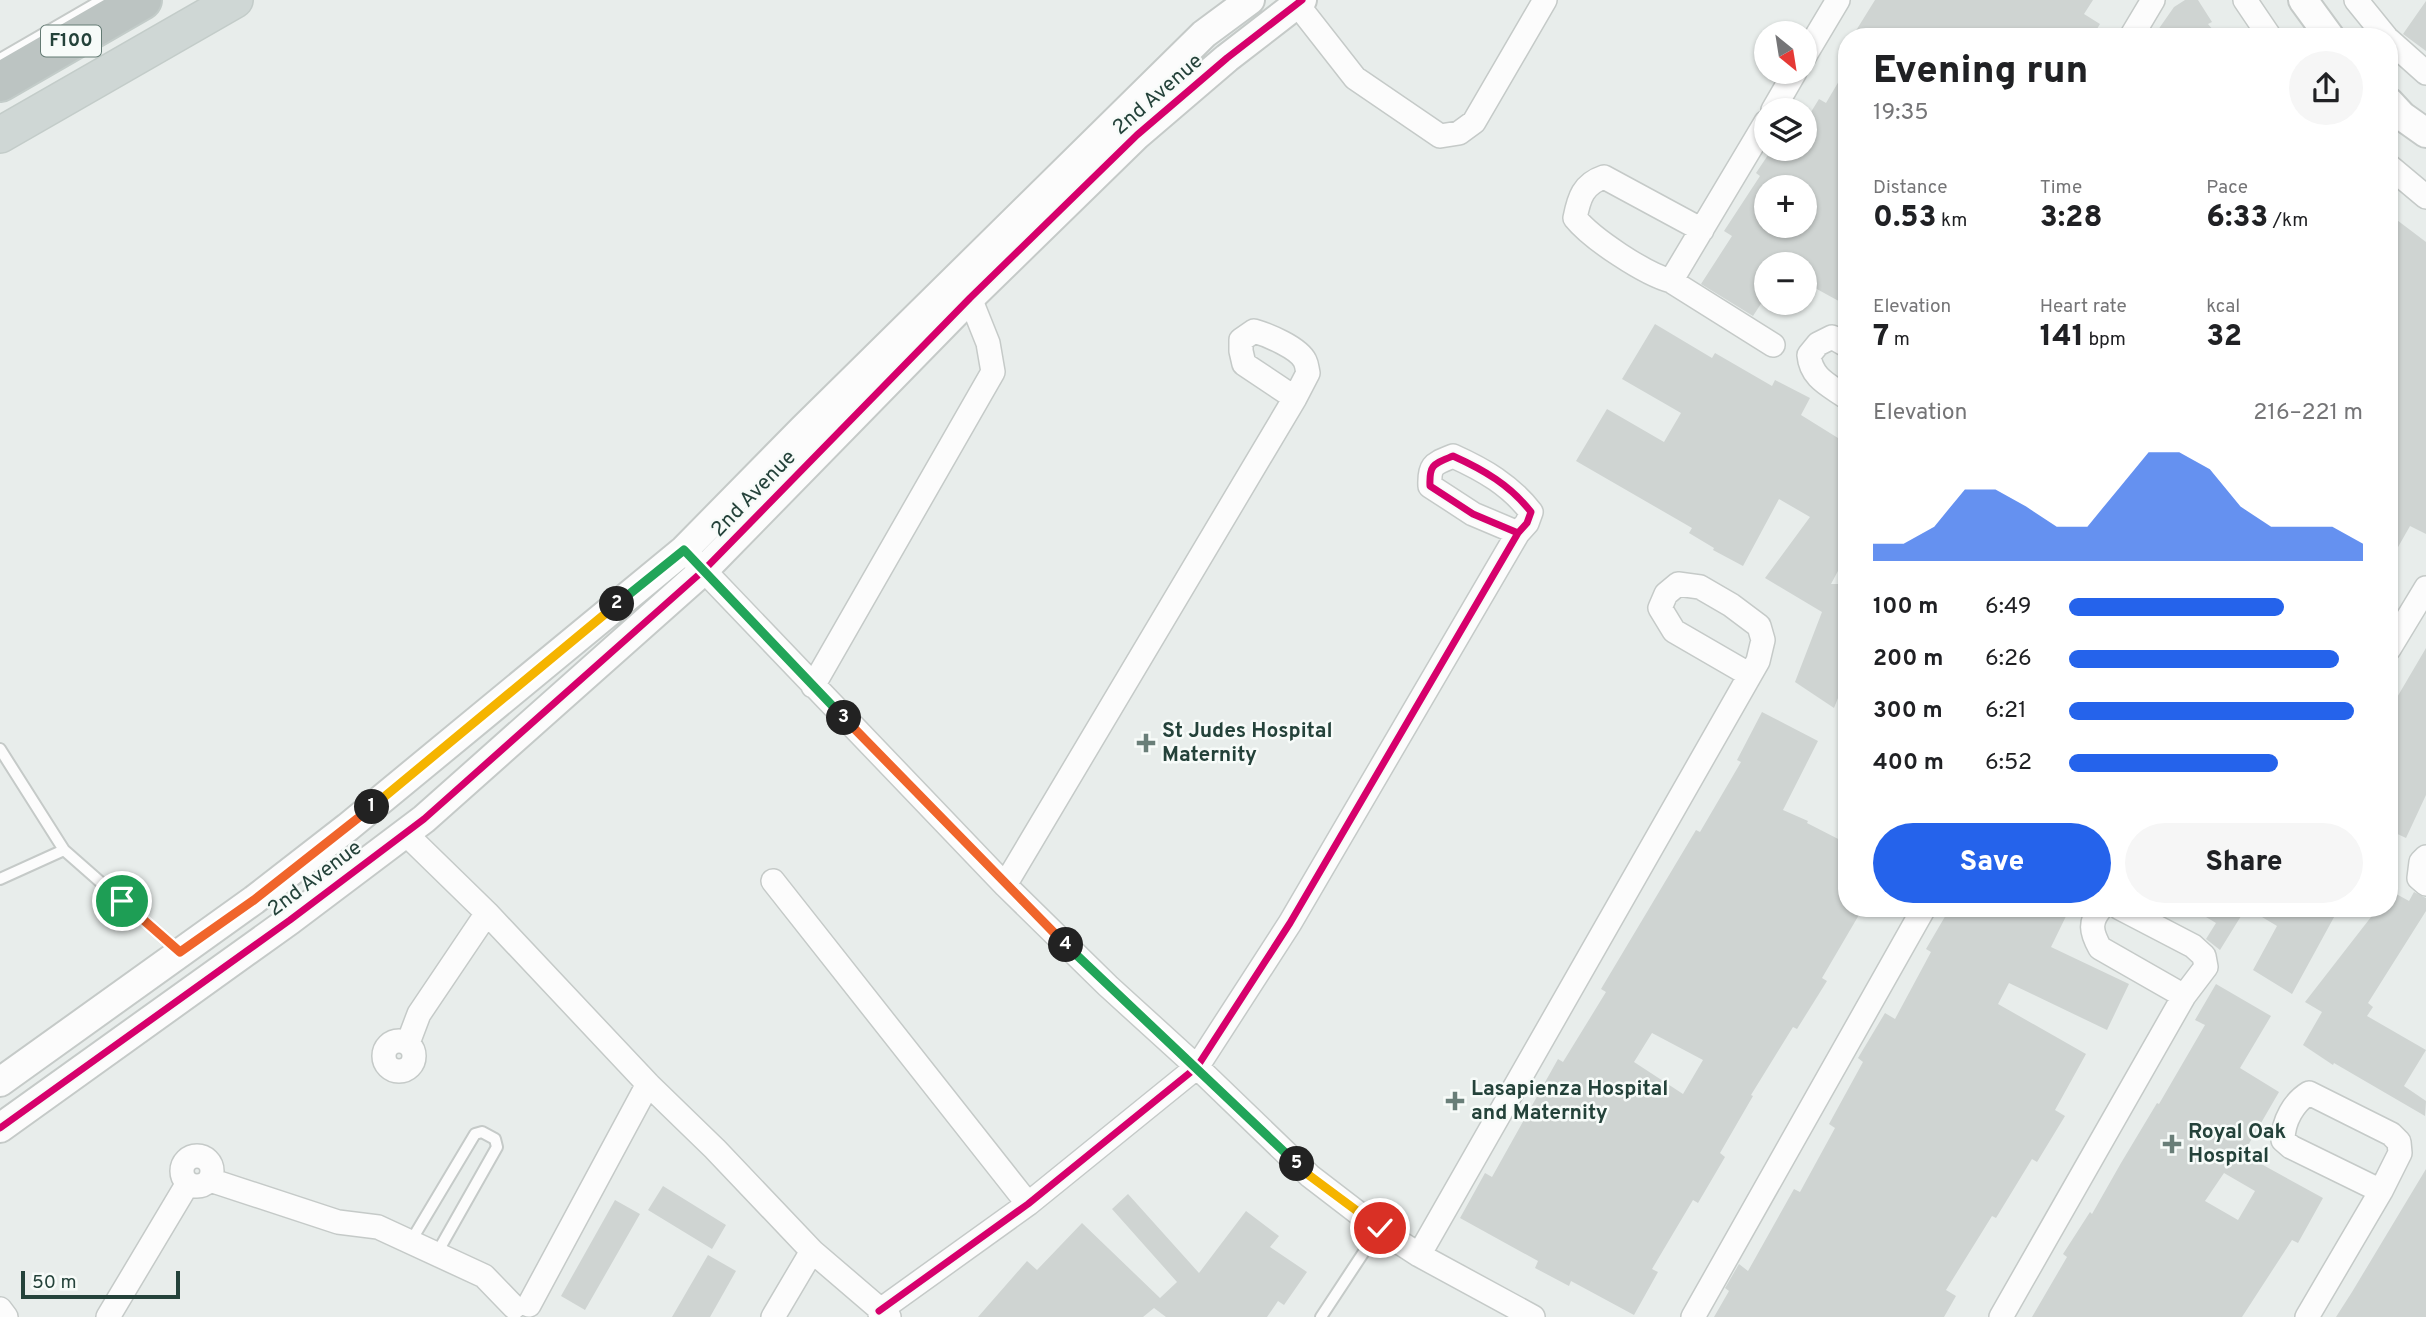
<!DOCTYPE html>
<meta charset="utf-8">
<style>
:root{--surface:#fff;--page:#f6f6f6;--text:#202124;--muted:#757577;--accent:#2563eb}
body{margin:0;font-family:Overpass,sans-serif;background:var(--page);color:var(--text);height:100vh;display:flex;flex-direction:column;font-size:26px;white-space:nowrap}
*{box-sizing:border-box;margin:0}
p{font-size:23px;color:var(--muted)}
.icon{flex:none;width:38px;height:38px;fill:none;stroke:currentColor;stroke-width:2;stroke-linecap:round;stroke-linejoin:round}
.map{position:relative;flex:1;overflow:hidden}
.drawer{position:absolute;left:1838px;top:28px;width:560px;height:889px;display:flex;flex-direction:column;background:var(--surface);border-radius:28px;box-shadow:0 2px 5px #0004}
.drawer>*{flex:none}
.needle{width:46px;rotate:150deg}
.buttons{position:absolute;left:1754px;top:21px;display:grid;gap:14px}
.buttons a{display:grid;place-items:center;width:63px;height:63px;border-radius:50%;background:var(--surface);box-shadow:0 2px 5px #0004;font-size:35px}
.scale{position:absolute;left:21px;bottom:18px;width:159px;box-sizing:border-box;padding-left:7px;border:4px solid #24423a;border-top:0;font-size:19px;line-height:24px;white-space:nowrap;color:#24423a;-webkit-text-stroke:5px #f7fbf9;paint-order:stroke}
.pin{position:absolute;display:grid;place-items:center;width:60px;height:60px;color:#fff;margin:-30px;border:4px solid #fff;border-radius:50%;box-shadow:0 2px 7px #0007}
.km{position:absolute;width:35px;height:35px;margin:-18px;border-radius:50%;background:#222;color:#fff;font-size:19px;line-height:35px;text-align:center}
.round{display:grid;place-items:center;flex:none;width:74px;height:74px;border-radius:37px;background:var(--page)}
.summary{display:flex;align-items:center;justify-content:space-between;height:119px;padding:0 35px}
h1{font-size:38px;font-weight:800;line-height:52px}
.metrics{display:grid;grid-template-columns:repeat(3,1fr);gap:10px;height:119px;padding:7px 35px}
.metrics div{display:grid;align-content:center}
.metrics b{font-size:30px;font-weight:800}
.metrics small{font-size:19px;font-weight:400}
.metrics p{font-size:19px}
.chart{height:196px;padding:14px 35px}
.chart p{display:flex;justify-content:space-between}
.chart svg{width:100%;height:126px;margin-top:7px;fill:var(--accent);opacity:.7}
.cta{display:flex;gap:14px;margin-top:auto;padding:14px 35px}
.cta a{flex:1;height:80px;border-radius:42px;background:var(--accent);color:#fff;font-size:28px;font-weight:800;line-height:80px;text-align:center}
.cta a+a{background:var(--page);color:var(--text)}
ul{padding:0 35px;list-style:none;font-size:23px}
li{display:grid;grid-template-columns:112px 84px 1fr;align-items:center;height:52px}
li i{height:18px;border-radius:9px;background:var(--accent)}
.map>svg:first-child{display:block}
</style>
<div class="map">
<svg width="2426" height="1317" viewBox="0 0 2426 1317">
<rect width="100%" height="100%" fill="#e8edeb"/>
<path fill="#cfd4d2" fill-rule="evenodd" d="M 1875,0 L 2093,0 L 2084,14 L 2100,24 L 2092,37 L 1852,37 Z
M 2185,0 L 2198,0 L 2212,22 L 2208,24 L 2219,37 L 2153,37 L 2174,7 Z
M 2426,1 L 2426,51 L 2403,34 Z
M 1846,69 L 1846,305 L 1804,282 L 1804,264 L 1766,264 L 1766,296 L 1753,316 L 1701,284 L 1732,236 L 1724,231 L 1760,176 L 1756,173 L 1772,149 L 1804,149 L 1804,108 L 1811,112 L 1819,99 L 1826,103 ZM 1766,187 L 1804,187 L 1804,226 L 1766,226 Z
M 2389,214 L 2426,242 L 2426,534 L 2410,526 L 2389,563 Z
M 1655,324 L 1712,358 L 1715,353 L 1772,386 L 1775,380 L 1810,398 L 1801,415 L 1846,443 L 1846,556 L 1831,584 L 1846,584 L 1846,687 L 1840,693 L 1834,708 L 1795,682 L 1822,612 L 1765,578 L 1810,517 L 1779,499 L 1743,566 L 1713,550 L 1714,548 L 1689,533 L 1692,528 L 1576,461 L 1607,409 L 1664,442 L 1681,413 L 1622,379 Z
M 2426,648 L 2426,795 L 2406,838 L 2389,830 L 2389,711 Z
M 1762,712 L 1818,741 L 1783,810 L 1808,821 L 1807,823 L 1846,843 L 1846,908 L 1863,908 L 1822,978 L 1827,981 L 1797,1029 L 1793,1027 L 1751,1095 L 1753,1096 L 1720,1153 L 1725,1157 L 1698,1203 L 1693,1200 L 1652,1269 L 1658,1272 L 1634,1315 L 1571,1281 L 1569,1286 L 1535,1268 L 1538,1261 L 1460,1218 L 1485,1173 L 1492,1177 L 1558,1059 L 1563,1062 L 1606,992 L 1601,989 L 1696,830 L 1700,832 L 1741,762 L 1737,760 ZM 1652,1033 L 1703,1060 L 1683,1094 L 1634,1062 Z
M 2389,890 L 2409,901 L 2414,892 L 2426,898 L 2426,911 L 2368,1003 L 2373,1007 L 2367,1016 L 2426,1050 L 2404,1086 L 2426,1101 L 2425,1116 L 2334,1063 L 2333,1065 L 2303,1045 L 2322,1012 L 2305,1002 L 2378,908 L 2389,908 Z
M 1950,908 L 2070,908 L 2051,947 L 2129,984 L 2107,1030 L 2009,983 L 1998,1004 L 2086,1054 L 2055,1110 L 2065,1116 L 2037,1162 L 2032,1159 L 1996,1218 L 1992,1216 L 1946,1290 L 1956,1296 L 1944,1317 L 1714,1317 L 1729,1291 L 1725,1288 L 1739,1264 L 1748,1271 L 1794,1189 L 1800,1192 L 1835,1128 L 1829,1124 L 1863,1062 L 1858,1058 L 1885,1013 L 1895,1019 L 1931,952 L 1926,949 Z
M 2191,908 L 2246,908 L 2220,950 L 2206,939 L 2216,923 Z
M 2247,908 L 2339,908 L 2292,994 L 2253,970 L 2277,926 Z
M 2216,984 L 2271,1016 L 2240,1068 L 2279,1092 L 2243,1154 L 2323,1198 L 2298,1243 L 2292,1240 L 2242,1317 L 2032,1317 L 2067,1257 L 2063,1254 L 2090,1212 L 2092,1214 L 2121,1163 L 2157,1103 L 2159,1104 L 2205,1025 L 2195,1020 ZM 2224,1173 L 2255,1191 L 2238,1220 L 2205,1201 Z
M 2426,1169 L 2426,1317 L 2336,1317 L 2352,1292 Z
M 663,1186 L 726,1225 L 712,1249 L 648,1210 Z
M 1128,1194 L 1199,1273 L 1246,1211 L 1279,1236 L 1270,1247 L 1307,1272 L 1284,1305 L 1278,1301 L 1267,1317 L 1166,1317 L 1154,1308 L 1143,1317 L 978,1317 L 1027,1261 L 1037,1270 L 1082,1223 L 1160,1298 L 1177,1282 L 1112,1209 Z
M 615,1200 L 640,1214 L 585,1310 L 561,1296 Z
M 708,1255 L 736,1271 L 710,1317 L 672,1317 Z"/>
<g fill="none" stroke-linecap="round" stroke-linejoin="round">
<g stroke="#c5cac8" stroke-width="14">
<path id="service" d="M 0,59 L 102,0
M 0,749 L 64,850 L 180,952
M 0,879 L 64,850
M 411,1241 L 475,1134 L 482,1132 L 495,1139 L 497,1147 L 437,1253
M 1321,1317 L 1379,1229"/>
</g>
<g stroke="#c5cac8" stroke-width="26">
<path id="minor" d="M 2245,0 L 2270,37
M 2356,0 L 2386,37
M 1297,4 L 1355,78 L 1440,136 L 1459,133 L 1474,122 L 1545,0
M 2131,37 L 2153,0
M 2389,40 L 2426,73
M 1804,57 L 1838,0
M 1773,110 L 1795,72
M 2389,166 L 2426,197
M 1702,230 L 1604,177 C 1583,184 1579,198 1575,218 C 1592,239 1645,274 1671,281 L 1766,122
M 1671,281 L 1773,345
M 1846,345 L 1832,337 L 1818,344 L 1809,355 C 1811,378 1829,385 1846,397
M 693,559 L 1005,885 L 1108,986 L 1197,1067 L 1310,1176 L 1379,1229 L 1419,1255 L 1533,1317
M 2389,649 L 2426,588
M 813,686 L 993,372 L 988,343 L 970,298
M 406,834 L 487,913 L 648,1084 L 715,1149 L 812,1251 L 889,1317
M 2426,857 L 2421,862 L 2419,878 L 2426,884
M 773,881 L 1028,1204
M 1005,885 L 1295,398 L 1308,373 C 1307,369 1307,365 1305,361 C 1299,348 1268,335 1254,331 L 1241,340 L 1241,351 L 1244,364 L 1295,398
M 2101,908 C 2089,922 2091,932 2100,948 L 2184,996
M384 1056a15 15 0 1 1 30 0a15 15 0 1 1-30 0Z
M 408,1043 L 419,1014 L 487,913
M182 1171a15 15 0 1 1 30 0a15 15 0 1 1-30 0Z
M 210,1180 L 338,1222 L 378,1227 L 484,1276 L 514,1307
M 1419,1255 L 1758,661 L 1763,640 L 1759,626 L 1731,605 L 1700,587 L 1678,584 L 1666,594 L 1660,608 L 1674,631 L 1750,675
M 529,1305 L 648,1084
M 0,1309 L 6,1317
M 879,1311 L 1028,1204 L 1197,1067 L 1290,923 L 1518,533 L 1527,523 L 1531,512 C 1510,485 1484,470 1453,456 C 1434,464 1429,464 1430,486 L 1473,514 L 1518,533
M 108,1317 L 188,1183
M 773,1317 L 812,1251
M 1693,1317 L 1924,908
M 2001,1317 L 2184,996 L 2206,967 L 2204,956 L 2193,946 L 2120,908
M 2307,1317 L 2381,1191 L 2400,1153 L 2399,1142 L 2391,1134 L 2309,1093 C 2294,1102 2283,1121 2283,1140 L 2291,1147 L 2381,1191"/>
</g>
<g stroke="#c5cac8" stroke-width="32">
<path id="tertiary" d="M 2303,0 L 2330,37
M 2389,102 L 2402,116 L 2426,133
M 0,1082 L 254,900 L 348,827 L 684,550 L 803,429 L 1204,34 L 1250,0
M 0,1128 L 290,920 L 424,819 L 704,570 L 970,298 L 1137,135 L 1227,58 L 1302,0"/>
</g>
<g stroke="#c3ccc9" stroke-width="38">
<path id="primary" d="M 0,135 L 235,0"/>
</g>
<g stroke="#c3ccc9" stroke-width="42">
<path id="motorway" d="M 0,82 L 142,0"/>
</g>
<use href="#service" stroke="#fcfcfc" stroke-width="10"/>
<use href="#minor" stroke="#fcfcfc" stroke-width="23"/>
<use href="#tertiary" stroke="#fcfcfc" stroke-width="28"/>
<use href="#primary" stroke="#cfd7d5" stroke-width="35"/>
<use href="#motorway" stroke="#bcc4c2" stroke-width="38"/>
<g stroke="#f7fbf9" stroke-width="11">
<path id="cycleway" d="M 0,1128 L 290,920 L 424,819 L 704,570 L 970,298 L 1137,135 L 1227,58 L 1302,0
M 879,1311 L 1028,1204 L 1197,1067 L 1290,923 L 1518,533 L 1527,523 L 1531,512 C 1510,485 1484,470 1453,456 C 1434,464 1429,464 1430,486 L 1473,514 L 1518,533"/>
</g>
<use href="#cycleway" stroke="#d6006c" stroke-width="7"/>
</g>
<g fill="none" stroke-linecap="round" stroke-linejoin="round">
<g stroke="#fff" stroke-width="14">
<path id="split-1" d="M 122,901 L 180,952 L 254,900 L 372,807"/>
</g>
<g stroke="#fff" stroke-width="14">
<path id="split-2" d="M 372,807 L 617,604"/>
</g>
<g stroke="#fff" stroke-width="14">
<path id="split-3" d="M 617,604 L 684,550 L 844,718"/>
</g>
<g stroke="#fff" stroke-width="14">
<path id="split-4" d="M 844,718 L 1066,945"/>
</g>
<g stroke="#fff" stroke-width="14">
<path id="split-5" d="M 1066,945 L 1297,1164"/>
</g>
<g stroke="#fff" stroke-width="14">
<path id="split-6" d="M 1297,1164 L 1310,1176 L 1380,1228"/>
</g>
<use href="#split-1" stroke="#f0652b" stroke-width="9"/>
<use href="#split-2" stroke="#f5b400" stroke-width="9"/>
<use href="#split-3" stroke="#22a559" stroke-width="9"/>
<use href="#split-4" stroke="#f0652b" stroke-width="9"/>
<use href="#split-5" stroke="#22a559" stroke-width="9"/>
<use href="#split-6" stroke="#f5b400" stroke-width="9"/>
</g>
<g fill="#697e78" stroke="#f7fbf9" stroke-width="2.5">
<path d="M1142.5 732.5h7v7h7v7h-7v7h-7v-7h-7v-7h7z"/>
<path d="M1451.5 1090.5h7v7h7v7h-7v7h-7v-7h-7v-7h7z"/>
<path d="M2168.5 1133.5h7v7h7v7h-7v7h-7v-7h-7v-7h7z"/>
</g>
<g text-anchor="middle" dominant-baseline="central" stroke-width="5" stroke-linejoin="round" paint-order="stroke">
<rect fill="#f7fbf9" stroke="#637a73" stroke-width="2" x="41" y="25.5" width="60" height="31" rx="5"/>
<g font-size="19" font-weight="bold" fill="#24423a">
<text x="71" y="41">F100</text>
</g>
<g font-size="21" fill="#24423a" stroke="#f7fbf9">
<text transform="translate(1158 95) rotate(-41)">2nd Avenue</text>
<text transform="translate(754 494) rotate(-46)">2nd Avenue</text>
<text transform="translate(315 879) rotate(-37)">2nd Avenue</text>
</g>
<g font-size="21" font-weight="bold" fill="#24423a" stroke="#f7fbf9" text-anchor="start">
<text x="1162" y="731">St Judes Hospital<tspan x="1162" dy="24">Maternity</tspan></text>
<text x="1471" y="1089">Lasapienza Hospital<tspan x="1471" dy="24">and Maternity</tspan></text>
<text x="2188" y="1132">Royal Oak<tspan x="2188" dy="24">Hospital</tspan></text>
</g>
</g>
</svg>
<div class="buttons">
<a><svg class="needle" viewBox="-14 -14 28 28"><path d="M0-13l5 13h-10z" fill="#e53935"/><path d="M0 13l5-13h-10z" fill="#757577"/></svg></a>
<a><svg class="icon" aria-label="layers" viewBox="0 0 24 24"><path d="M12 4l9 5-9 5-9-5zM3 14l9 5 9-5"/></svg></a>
<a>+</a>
<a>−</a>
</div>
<div class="scale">50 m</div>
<div class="pin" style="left:122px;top:901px;background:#1e9e55"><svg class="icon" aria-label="arrive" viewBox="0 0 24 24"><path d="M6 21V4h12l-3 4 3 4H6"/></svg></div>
<div class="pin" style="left:1380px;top:1228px;background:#d93025"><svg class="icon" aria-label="check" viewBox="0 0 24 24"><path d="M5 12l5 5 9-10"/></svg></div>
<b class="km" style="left:372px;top:807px">1</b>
<b class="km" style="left:617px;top:604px">2</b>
<b class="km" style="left:844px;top:718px">3</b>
<b class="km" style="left:1066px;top:945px">4</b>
<b class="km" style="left:1297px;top:1164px">5</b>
<section class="drawer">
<div class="summary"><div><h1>Evening run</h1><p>19:35</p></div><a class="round"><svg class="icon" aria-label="share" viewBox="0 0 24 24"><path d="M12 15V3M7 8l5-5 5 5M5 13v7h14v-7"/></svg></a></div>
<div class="metrics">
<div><p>Distance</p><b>0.53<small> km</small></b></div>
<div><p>Time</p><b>3:28</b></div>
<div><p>Pace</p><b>6:33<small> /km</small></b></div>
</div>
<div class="metrics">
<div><p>Elevation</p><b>7<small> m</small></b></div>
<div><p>Heart rate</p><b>141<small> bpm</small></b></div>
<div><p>kcal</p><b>32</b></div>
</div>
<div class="chart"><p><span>Elevation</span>216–221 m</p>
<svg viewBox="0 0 160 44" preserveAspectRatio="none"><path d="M0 44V38L10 38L20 32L30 19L40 19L50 25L60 32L70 32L80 19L90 6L100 6L110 12L120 25L130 32L140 32L150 32L160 38V44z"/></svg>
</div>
<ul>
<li><b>100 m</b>6:49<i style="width:73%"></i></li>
<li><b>200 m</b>6:26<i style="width:92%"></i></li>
<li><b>300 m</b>6:21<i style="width:97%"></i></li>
<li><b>400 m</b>6:52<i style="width:71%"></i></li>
</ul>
<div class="cta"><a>Save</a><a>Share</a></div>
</section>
</div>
